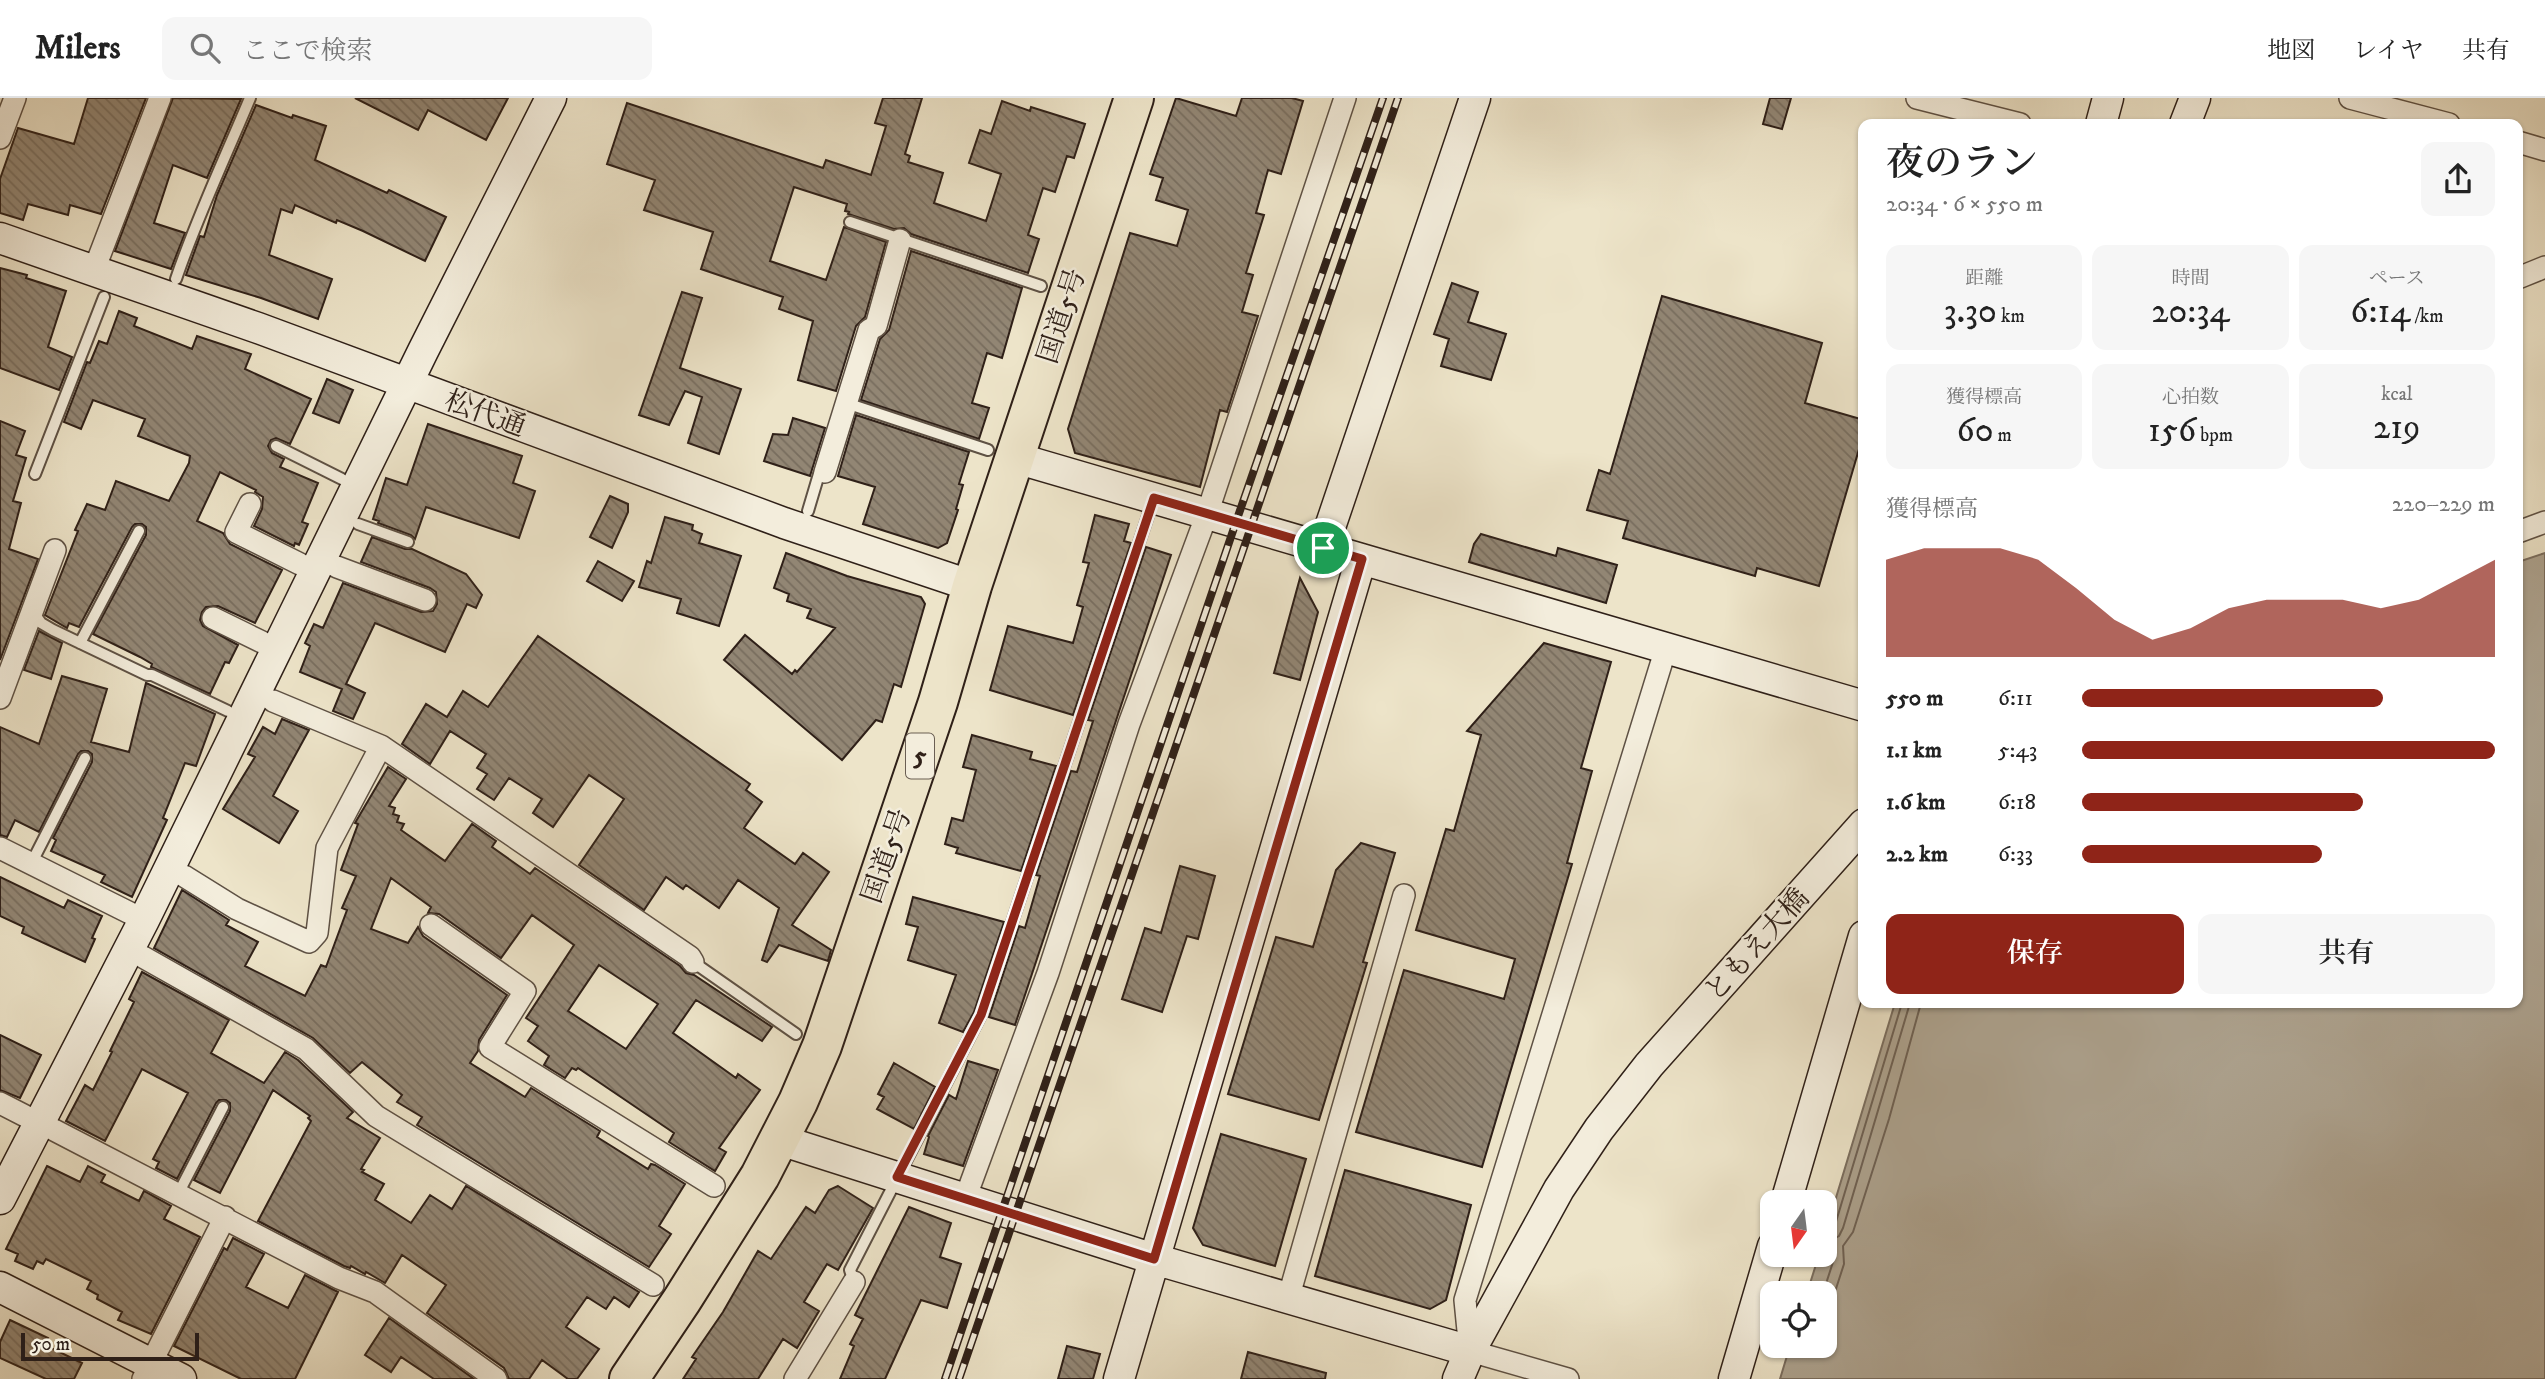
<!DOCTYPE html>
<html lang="ja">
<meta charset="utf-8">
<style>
:root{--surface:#fff;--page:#f6f6f6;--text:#222;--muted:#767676;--line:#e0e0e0;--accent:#8f2418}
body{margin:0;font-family:"IM FELL DW Pica","Noto Serif JP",serif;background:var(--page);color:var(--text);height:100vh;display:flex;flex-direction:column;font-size:26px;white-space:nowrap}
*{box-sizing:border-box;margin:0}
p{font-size:23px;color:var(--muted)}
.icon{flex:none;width:38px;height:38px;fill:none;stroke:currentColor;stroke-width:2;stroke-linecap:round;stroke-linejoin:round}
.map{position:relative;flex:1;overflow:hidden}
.panel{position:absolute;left:1858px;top:21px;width:665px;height:889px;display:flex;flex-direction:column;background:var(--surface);border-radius:14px;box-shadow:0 2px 5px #0004}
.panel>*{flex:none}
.needle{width:46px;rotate:194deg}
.tools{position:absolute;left:1760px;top:1092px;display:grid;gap:14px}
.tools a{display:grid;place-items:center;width:77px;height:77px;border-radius:14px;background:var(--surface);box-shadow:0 2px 5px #0004;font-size:35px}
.scale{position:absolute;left:21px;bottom:18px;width:178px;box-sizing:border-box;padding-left:7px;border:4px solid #2f2018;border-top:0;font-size:19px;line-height:24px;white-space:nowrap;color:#2f2018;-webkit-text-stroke:5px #f3eddc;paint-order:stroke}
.pin{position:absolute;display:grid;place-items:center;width:60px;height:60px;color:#fff;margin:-30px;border:4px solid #fff;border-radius:50%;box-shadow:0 2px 7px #0007}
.round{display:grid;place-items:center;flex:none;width:74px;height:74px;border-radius:14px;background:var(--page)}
.overview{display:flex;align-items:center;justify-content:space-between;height:119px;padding:0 28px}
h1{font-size:38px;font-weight:600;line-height:52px}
.figures{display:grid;grid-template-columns:repeat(3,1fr);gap:10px;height:119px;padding:7px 28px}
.figures div{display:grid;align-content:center;border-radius:14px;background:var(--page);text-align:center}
.figures b{font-size:35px;font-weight:600}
.figures small{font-size:19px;font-weight:400}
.figures p{font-size:19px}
.chart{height:196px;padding:14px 28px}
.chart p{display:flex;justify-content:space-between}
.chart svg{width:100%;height:126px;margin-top:7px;fill:var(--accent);opacity:.7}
.cta{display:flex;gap:14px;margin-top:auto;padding:14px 28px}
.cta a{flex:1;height:80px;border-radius:14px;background:var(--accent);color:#fff;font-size:28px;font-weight:600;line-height:80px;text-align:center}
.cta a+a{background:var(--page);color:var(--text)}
ul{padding:0 28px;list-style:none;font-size:23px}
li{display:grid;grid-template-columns:112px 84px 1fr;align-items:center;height:52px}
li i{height:18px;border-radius:9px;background:var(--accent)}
header{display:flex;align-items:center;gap:42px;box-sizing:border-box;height:98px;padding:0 35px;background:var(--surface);border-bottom:2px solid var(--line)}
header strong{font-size:33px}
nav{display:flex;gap:38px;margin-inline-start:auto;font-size:24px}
.search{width:490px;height:63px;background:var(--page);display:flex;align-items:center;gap:18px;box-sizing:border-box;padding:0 24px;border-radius:14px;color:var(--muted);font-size:26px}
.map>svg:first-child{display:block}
</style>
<header>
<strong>Milers</strong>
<div class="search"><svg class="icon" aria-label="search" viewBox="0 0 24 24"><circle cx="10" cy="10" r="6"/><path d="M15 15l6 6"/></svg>ここで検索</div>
<nav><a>地図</a><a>レイヤ</a><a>共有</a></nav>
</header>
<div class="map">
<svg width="2545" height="1281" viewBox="0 0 2545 1281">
<defs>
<pattern id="building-back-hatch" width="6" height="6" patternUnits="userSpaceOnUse" patternTransform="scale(1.75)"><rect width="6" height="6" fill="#928674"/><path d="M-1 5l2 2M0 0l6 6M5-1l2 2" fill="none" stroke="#786d5e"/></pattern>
</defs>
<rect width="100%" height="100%" fill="#ede4c9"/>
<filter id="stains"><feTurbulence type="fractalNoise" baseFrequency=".00286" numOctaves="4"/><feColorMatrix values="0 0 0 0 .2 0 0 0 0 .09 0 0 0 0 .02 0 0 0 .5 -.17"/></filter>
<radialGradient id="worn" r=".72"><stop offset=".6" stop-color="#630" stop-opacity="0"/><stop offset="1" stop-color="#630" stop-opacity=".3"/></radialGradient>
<path fill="#aca18d" stroke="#7a6d5e" stroke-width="2" d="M 2545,455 L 2545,1281 L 1780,1281 L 1790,1248 L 1825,1248 L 1825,1195 L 1807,1195 L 1819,1157 L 1825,1157 L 1825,1136 L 1895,905 L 2518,905 L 2518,464 Z"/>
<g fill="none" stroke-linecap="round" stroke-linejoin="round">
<path stroke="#6e6052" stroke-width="2" d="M 1825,1133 L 1831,1132 L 1835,1127 L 1902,905
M 1823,1195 L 1834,1161 L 1829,1144 L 1839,1138 L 1843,1130 L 1910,905
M 1825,1213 L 1832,1203 L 1844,1166 L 1843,1148 L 1853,1134 L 1889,1021 L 1921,905"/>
</g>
<path fill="url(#building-back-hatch)" stroke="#2f2018" stroke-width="2" fill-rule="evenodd" d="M 88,0 L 146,0 L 101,116 L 70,107 L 68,117 L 28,106 L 23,122 L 0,115 L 0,81 L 18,30 L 74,46 Z
M 173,0 L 241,1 L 207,80 L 173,67 L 154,125 L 185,135 L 171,171 L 115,153 Z
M 355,0 L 508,0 L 486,42 L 428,12 L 418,32 Z
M 883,0 L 922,0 L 905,56 L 910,58 L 908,64 L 943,75 L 934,105 L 986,123 L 1001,76 L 969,65 L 980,32 L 991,36 L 1002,3 L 1030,13 L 1031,9 L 1085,26 L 1074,60 L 1067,58 L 1055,94 L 1043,90 L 1028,137 L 1039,141 L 1028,175 L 911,136 L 904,130 L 894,131 L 848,116 L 849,114 L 845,113 L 847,106 L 794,89 L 770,163 L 826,182 L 844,129 L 886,144 L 865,219 L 856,228 L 836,293 L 798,282 L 813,223 L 779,211 L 783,199 L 701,171 L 713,134 L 644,112 L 655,82 L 607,66 L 627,5 L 823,70 L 826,62 L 871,77 L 886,28 L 875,25 Z
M 1176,0 L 1236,18 L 1242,0 L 1292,0 L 1303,3 L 1281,76 L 1268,72 L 1256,115 L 1264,117 L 1246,175 L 1253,177 L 1242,214 L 1258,218 L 1227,314 L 1220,312 L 1200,389 L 1075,355 L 1068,331 L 1130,135 L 1177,148 L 1188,112 L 1156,102 L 1163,80 L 1150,76 Z
M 1770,0 L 1791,0 L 1782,31 L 1763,26 Z
M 256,7 L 292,20 L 293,17 L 326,28 L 315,62 L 387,95 L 389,92 L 446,119 L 425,163 L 363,133 L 337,122 L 336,125 L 295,107 L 292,115 L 281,111 L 269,157 L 332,181 L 318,221 L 261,200 L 186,177 L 200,138 L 204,139 L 217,97 Z
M 911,153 L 1022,190 L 1002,260 L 987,255 L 972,305 L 989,310 L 979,341 L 861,302 L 880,241 L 889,232 Z
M 0,170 L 27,177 L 26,180 L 66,193 L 48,249 L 72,259 L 59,292 L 0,270 Z
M 1452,185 L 1478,194 L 1468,224 L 1506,236 L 1491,282 L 1441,268 L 1449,241 L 1434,236 Z
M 682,194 L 702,200 L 680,270 L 741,291 L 719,356 L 688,345 L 702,299 L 685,293 L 669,327 L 639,317 Z
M 1662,198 L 1822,245 L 1805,305 L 1864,322 L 1864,334 L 1819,488 L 1757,470 L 1755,478 L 1623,440 L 1628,423 L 1587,412 L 1599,372 L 1610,376 Z
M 119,213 L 137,220 L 134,228 L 192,251 L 197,238 L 251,256 L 245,271 L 311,301 L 290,346 L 276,340 L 271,342 L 268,348 L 272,355 L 284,361 L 280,369 L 318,385 L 302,424 L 308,426 L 299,447 L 295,445 L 294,448 L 254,428 L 262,411 L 263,399 L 255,394 L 256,392 L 220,374 L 197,423 L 223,435 L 230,446 L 282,472 L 255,525 L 218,508 L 206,509 L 202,514 L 200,522 L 203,528 L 238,547 L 229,565 L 225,564 L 210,596 L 151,569 L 152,566 L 140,559 L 93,536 L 146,437 L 146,429 L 142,426 L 135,426 L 132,429 L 79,529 L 69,525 L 67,530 L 45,517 L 78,433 L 75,432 L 87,406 L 105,412 L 116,383 L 169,403 L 189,365 L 190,358 L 138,338 L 145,321 L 93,302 L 81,331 L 64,324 L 87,264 L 90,265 L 99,243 L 107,246 Z
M 327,281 L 353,292 L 339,325 L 313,315 Z
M 856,317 L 969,354 L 959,386 L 963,387 L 956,411 L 958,412 L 947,445 L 938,450 L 863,426 L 875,389 L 838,378 Z
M 793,320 L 825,330 L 810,378 L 764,363 L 773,336 L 788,337 Z
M 0,323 L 25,333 L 16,357 L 26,360 L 13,403 L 21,405 L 9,451 L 38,461 L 0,562 Z
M 428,326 L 522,358 L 513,385 L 535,393 L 519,440 L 426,409 L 415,441 L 411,437 L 378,425 L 379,423 L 373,421 L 386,380 L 407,387 Z
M 610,398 L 628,406 L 628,414 L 612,450 L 590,439 Z
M 1095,417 L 1129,426 L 1124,443 L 1131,445 L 1073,617 L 990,592 L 1008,528 L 1073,545 L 1083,509 L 1077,507 L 1089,465 L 1083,464 Z
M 665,419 L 693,427 L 692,432 L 702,436 L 699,445 L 741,458 L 719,528 L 677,515 L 681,501 L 639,489 L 647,463 L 651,465 Z
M 1481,436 L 1556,458 L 1558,450 L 1617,467 L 1606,505 L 1469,464 L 1474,446 Z
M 372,439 L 405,451 L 412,451 L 466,476 L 482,497 L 476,510 L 467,506 L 445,554 L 375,525 L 346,586 L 365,595 L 353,621 L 333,613 L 342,591 L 300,574 L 310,548 L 305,545 L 314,526 L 323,530 L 343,485 L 421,514 L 433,513 L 437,506 L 436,494 L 430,490 L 361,464 Z
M 1146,449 L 1171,457 L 1015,927 L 989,919 L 1019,828 L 1025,830 L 1040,778 L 1036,777 L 1071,673 L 1077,674 L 1093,623 L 1088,622 Z
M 786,455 L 847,478 L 921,499 L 925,506 L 901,589 L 894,586 L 882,624 L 876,622 L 842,662 L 724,562 L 745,537 L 792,576 L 795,572 L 797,574 L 835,530 L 807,520 L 811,511 L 787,503 L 789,496 L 774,490 Z
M 598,463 L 634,483 L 622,503 L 587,483 Z
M 1300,480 L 1318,514 L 1300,582 L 1274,575 Z
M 39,533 L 62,545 L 51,581 L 24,572 Z
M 538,538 L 750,686 L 746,692 L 762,704 L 744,730 L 795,766 L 803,755 L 829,774 L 792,827 L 831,852 L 828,863 L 779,847 L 767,864 L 762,862 L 779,810 L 738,782 L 719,810 L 686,787 L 683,791 L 666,779 L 644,812 L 579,767 L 624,701 L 589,677 L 553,729 L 533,715 L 542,701 L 509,680 L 494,702 L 477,691 L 487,676 L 477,670 L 486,656 L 450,633 L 430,666 L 402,646 L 426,606 L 447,619 L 463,593 L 488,609 Z
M 1544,545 L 1611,564 L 1581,670 L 1592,673 L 1567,765 L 1572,766 L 1482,1069 L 1356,1034 L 1404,872 L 1504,901 L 1515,861 L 1416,832 L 1446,731 L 1454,733 L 1481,637 L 1467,633 Z
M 62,578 L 107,591 L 91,644 L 129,654 L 146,585 L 215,616 L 196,668 L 185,665 L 163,720 L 167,722 L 132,799 L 101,784 L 105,777 L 51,753 L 56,742 L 53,740 L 92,664 L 92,656 L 88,653 L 81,653 L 78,656 L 39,734 L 15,722 L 7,739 L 0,737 L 0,629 L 39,646 Z
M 282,621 L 309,632 L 273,698 L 298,713 L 279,745 L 223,711 L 255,659 L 248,656 L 263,629 L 275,636 Z
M 972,637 L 1032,654 L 1030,661 L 1056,668 L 1021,773 L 956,755 L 958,750 L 945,746 L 952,720 L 963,723 L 976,672 L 963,669 Z
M 388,669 L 406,681 L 389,708 L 395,710 L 393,716 L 399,718 L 397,724 L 404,726 L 401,732 L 445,763 L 472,726 L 496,743 L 492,749 L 530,776 L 535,770 L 680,868 L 686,875 L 694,877 L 772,929 L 762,943 L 696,902 L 673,935 L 736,980 L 738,976 L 760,992 L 719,1050 L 726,1054 L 715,1073 L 669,1044 L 674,1035 L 578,970 L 576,972 L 572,970 L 565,980 L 544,967 L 549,958 L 528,943 L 538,928 L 526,920 L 574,847 L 532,817 L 501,860 L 439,816 L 428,815 L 431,809 L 391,780 L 371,831 L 408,845 L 418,829 L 423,838 L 507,897 L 479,942 L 478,953 L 470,965 L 525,999 L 531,990 L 600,1033 L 597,1039 L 648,1071 L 651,1066 L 655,1067 L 685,1086 L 659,1128 L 671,1136 L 649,1169 L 417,1027 L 422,1019 L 397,1004 L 402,997 L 362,964 L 350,975 L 313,940 L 154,850 L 182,792 L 229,822 L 226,827 L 258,844 L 245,868 L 305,898 L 321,867 L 326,869 L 347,812 L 342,810 L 356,778 L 341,772 L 358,726 L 355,725 ZM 599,867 L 658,906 L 626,951 L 568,913 Z
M 1361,745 L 1395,755 L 1363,864 L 1367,865 L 1319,1022 L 1228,996 L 1276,839 L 1313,849 L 1336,772 Z
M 1180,768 L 1215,778 L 1198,841 L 1187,838 L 1162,914 L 1122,901 L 1145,830 L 1161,835 Z
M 0,779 L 64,810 L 68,802 L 102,818 L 92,840 L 95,841 L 85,864 L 22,835 L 24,829 L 0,818 Z
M 913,799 L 1004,824 L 974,914 L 963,934 L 939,925 L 956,877 L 908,862 L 918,829 L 906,826 Z
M 142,874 L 229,922 L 211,955 L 264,985 L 285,954 L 298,962 L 353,1014 L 347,1020 L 380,1040 L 361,1071 L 364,1072 L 362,1074 L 384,1086 L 375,1102 L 411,1125 L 430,1097 L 452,1111 L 466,1088 L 639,1194 L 629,1209 L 614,1199 L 606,1211 L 587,1199 L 566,1229 L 599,1251 L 577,1281 L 568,1281 L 542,1262 L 529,1281 L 509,1281 L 504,1270 L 427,1215 L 446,1187 L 402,1157 L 385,1185 L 366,1174 L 365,1176 L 351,1168 L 350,1170 L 344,1168 L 258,1123 L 311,1023 L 308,1020 L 310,1018 L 273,992 L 220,1095 L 194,1082 L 230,1013 L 230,1005 L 226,1002 L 219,1002 L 216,1005 L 177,1081 L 156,1070 L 159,1064 L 153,1061 L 188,995 L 142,971 L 105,1043 L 66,1023 L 85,987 L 93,992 L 112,954 L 110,953 L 134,904 L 129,901 Z
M 0,937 L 41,957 L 20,1000 L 0,992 Z
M 968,963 L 998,972 L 963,1068 L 924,1056 L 929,1039 L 928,1038 L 949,997 L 956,1001 Z
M 894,965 L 935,989 L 914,1031 L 877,1011 L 884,999 L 878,996 Z
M 1221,1036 L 1306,1061 L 1275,1168 L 1203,1147 L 1193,1130 Z
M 47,1068 L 80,1084 L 88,1068 L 105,1077 L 101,1084 L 139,1103 L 144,1093 L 171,1108 L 164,1121 L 200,1139 L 151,1236 L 118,1222 L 122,1214 L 97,1201 L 98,1197 L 87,1191 L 91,1183 L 46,1161 L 43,1166 L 37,1163 L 33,1171 L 15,1163 L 18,1156 L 6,1151 Z
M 1345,1072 L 1471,1107 L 1446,1202 L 1430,1211 L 1315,1178 Z
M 838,1088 L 873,1110 L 838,1172 L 827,1166 L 804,1204 L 819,1213 L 797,1250 L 783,1241 L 758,1281 L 683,1281 L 696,1261 L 692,1259 L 723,1214 L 758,1153 L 771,1161 L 806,1109 L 815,1115 L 829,1092 Z
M 909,1109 L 951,1125 L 940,1159 L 961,1166 L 947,1210 L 921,1202 L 885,1281 L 840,1281 L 854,1248 L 850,1246 L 863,1221 L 855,1217 Z
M 233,1140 L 264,1156 L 246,1189 L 288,1210 L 305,1177 L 338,1194 L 295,1281 L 241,1281 L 174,1248 L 224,1150 L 227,1152 Z
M 389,1220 L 474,1281 L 434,1281 L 401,1259 L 391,1274 L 365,1257 Z
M 10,1222 L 48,1240 L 45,1247 L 82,1265 L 74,1281 L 46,1281 L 0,1260 L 0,1244 Z
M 1067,1248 L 1100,1256 L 1093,1281 L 1058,1281 Z
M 1248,1254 L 1326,1275 L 1325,1281 L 1241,1281 Z"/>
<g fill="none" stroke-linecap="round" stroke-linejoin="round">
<g stroke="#5e5144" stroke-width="14">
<path id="lane" d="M 850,124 L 1041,188
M 176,181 C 197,119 225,60 250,0
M 846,305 L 988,352
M 276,348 L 342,381
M 35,376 L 104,199
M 808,413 L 819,376 L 825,374
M 358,426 L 408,444
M 33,514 L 41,525 L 53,532 L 147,577 L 152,577 L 228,613
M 80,545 L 139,433
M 31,766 L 85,660
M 693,864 L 796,936
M 178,1096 L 223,1009
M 854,1184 L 850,1172 L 981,917 L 1153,403"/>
</g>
<g stroke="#5e5144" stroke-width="24">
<path id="street" d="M 1917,0 L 2020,26
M 2350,0 L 2449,26
M 0,40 L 15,0
M 2518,44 L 2545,52
M 94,172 L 160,0
M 2518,180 L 2545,169
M 825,374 L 869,232 L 876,228 L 900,142
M 250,406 L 236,434 L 300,466
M 2518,434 L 2545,424
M 337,469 L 425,502
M 213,520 L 262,544
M 0,600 L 55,452
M 273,603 L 381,648 L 690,859 L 693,864
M 0,750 L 144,822
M 184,778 L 237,811 L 309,844 L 317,835 L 327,750 L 381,648
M 431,827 L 525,893 L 490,949 L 714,1088
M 143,859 L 306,951 L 376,1018 L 653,1187
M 0,1005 L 39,1025
M 54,1032 L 339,1180 L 375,1194 L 496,1281
M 965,1101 L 1048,875 L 1129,626 L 1207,416 L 1345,0
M 1288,1201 L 1404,797
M 143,1281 L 225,1119
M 795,1281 L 854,1184
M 1568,1281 L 1470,1253 L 1465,1202 L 1666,550"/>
</g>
<g stroke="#2f2018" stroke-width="33">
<path id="secondary" d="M 2101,26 L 2108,0
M 2185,26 L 2195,0
M 0,140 L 258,230 L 784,425 L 972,488
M 1016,360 L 1864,608
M 1323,450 L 1475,0
M 780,1042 L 1154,1161 L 1470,1253
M 0,1101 L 144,822 L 423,253 L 551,0
M 1786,1104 L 1864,838
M 0,1189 L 181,1281
M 1119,1281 L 1361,461
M 1458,1281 L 1470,1253 L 1559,1091 L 1599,1031 L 1649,967 L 1864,726
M 1734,1281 L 1773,1148"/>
</g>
<g stroke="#2f2018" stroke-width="42">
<path id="highway" d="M 629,1281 L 682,1202 L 760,1078 L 798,1004 L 822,948 L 938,604 L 972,488 L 1134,0"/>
</g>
<use href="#lane" stroke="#f3eddc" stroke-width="10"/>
<use href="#street" stroke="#f3eddc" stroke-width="21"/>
<use href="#secondary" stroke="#f3eddc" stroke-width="30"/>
<use href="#highway" stroke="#ede4c9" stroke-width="38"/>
<g stroke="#2f2018" stroke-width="8">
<path id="rail" d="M 945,1281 L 1236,424 L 1383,0
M 959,1281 L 1398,0"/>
</g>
<use href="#rail" stroke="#f3eddc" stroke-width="5" stroke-dasharray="16" stroke-linecap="butt"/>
</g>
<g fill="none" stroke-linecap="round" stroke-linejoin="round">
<g stroke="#fff" stroke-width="14">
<path id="route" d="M 1154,400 L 1362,461 L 1154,1161 L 897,1079 L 981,917 Z"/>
</g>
<use href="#route" stroke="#8f2418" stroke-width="9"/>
</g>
<g text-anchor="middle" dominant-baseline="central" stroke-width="5" stroke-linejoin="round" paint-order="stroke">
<rect fill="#f3eddc" stroke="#6a5e53" stroke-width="2" x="906" y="635.5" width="28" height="45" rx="5"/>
<g font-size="26" font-weight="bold" fill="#2f2018">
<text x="920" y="658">5</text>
</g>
<g font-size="28" fill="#2f2018" stroke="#f3eddc">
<text transform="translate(1062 218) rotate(-72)">国道5号</text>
<text transform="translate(485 316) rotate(20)">松代通</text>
<text transform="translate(887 758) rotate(-71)">国道5号</text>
<text transform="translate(1757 847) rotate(-48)">ともえ大橋</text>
</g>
</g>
<rect width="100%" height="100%" filter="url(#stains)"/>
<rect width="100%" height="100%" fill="url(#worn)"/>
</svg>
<div class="tools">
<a><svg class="needle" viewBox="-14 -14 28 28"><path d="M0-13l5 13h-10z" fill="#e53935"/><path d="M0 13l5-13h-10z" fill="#767676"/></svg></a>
<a><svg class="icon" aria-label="locate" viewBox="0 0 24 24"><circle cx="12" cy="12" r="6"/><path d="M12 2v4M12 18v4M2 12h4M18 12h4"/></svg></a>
</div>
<div class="scale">50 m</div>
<div class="pin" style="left:1323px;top:450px;background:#1e9e55"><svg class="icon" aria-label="arrive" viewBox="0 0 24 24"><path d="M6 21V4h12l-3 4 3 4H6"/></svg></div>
<section class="panel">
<div class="overview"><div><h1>夜のラン</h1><p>20:34 · 6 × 550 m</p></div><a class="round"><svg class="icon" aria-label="share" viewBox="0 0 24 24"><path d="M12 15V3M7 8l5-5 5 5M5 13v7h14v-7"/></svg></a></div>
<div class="figures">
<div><p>距離</p><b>3.30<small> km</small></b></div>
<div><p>時間</p><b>20:34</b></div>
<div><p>ペース</p><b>6:14<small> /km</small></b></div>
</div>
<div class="figures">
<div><p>獲得標高</p><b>60<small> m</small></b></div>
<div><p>心拍数</p><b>156<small> bpm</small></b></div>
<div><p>kcal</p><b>219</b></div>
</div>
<div class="chart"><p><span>獲得標高</span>220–229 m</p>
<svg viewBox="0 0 160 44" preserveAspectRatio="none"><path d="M0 44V10L10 6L20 6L30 6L40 10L50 20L60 31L70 38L80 34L90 27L100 24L110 24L120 24L130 27L140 24L150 17L160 10V44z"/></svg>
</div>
<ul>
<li><b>550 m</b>6:11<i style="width:73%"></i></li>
<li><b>1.1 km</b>5:43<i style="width:100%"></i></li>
<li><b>1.6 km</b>6:18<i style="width:68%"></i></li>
<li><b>2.2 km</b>6:33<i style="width:58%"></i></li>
</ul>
<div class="cta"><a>保存</a><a>共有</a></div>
</section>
</div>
